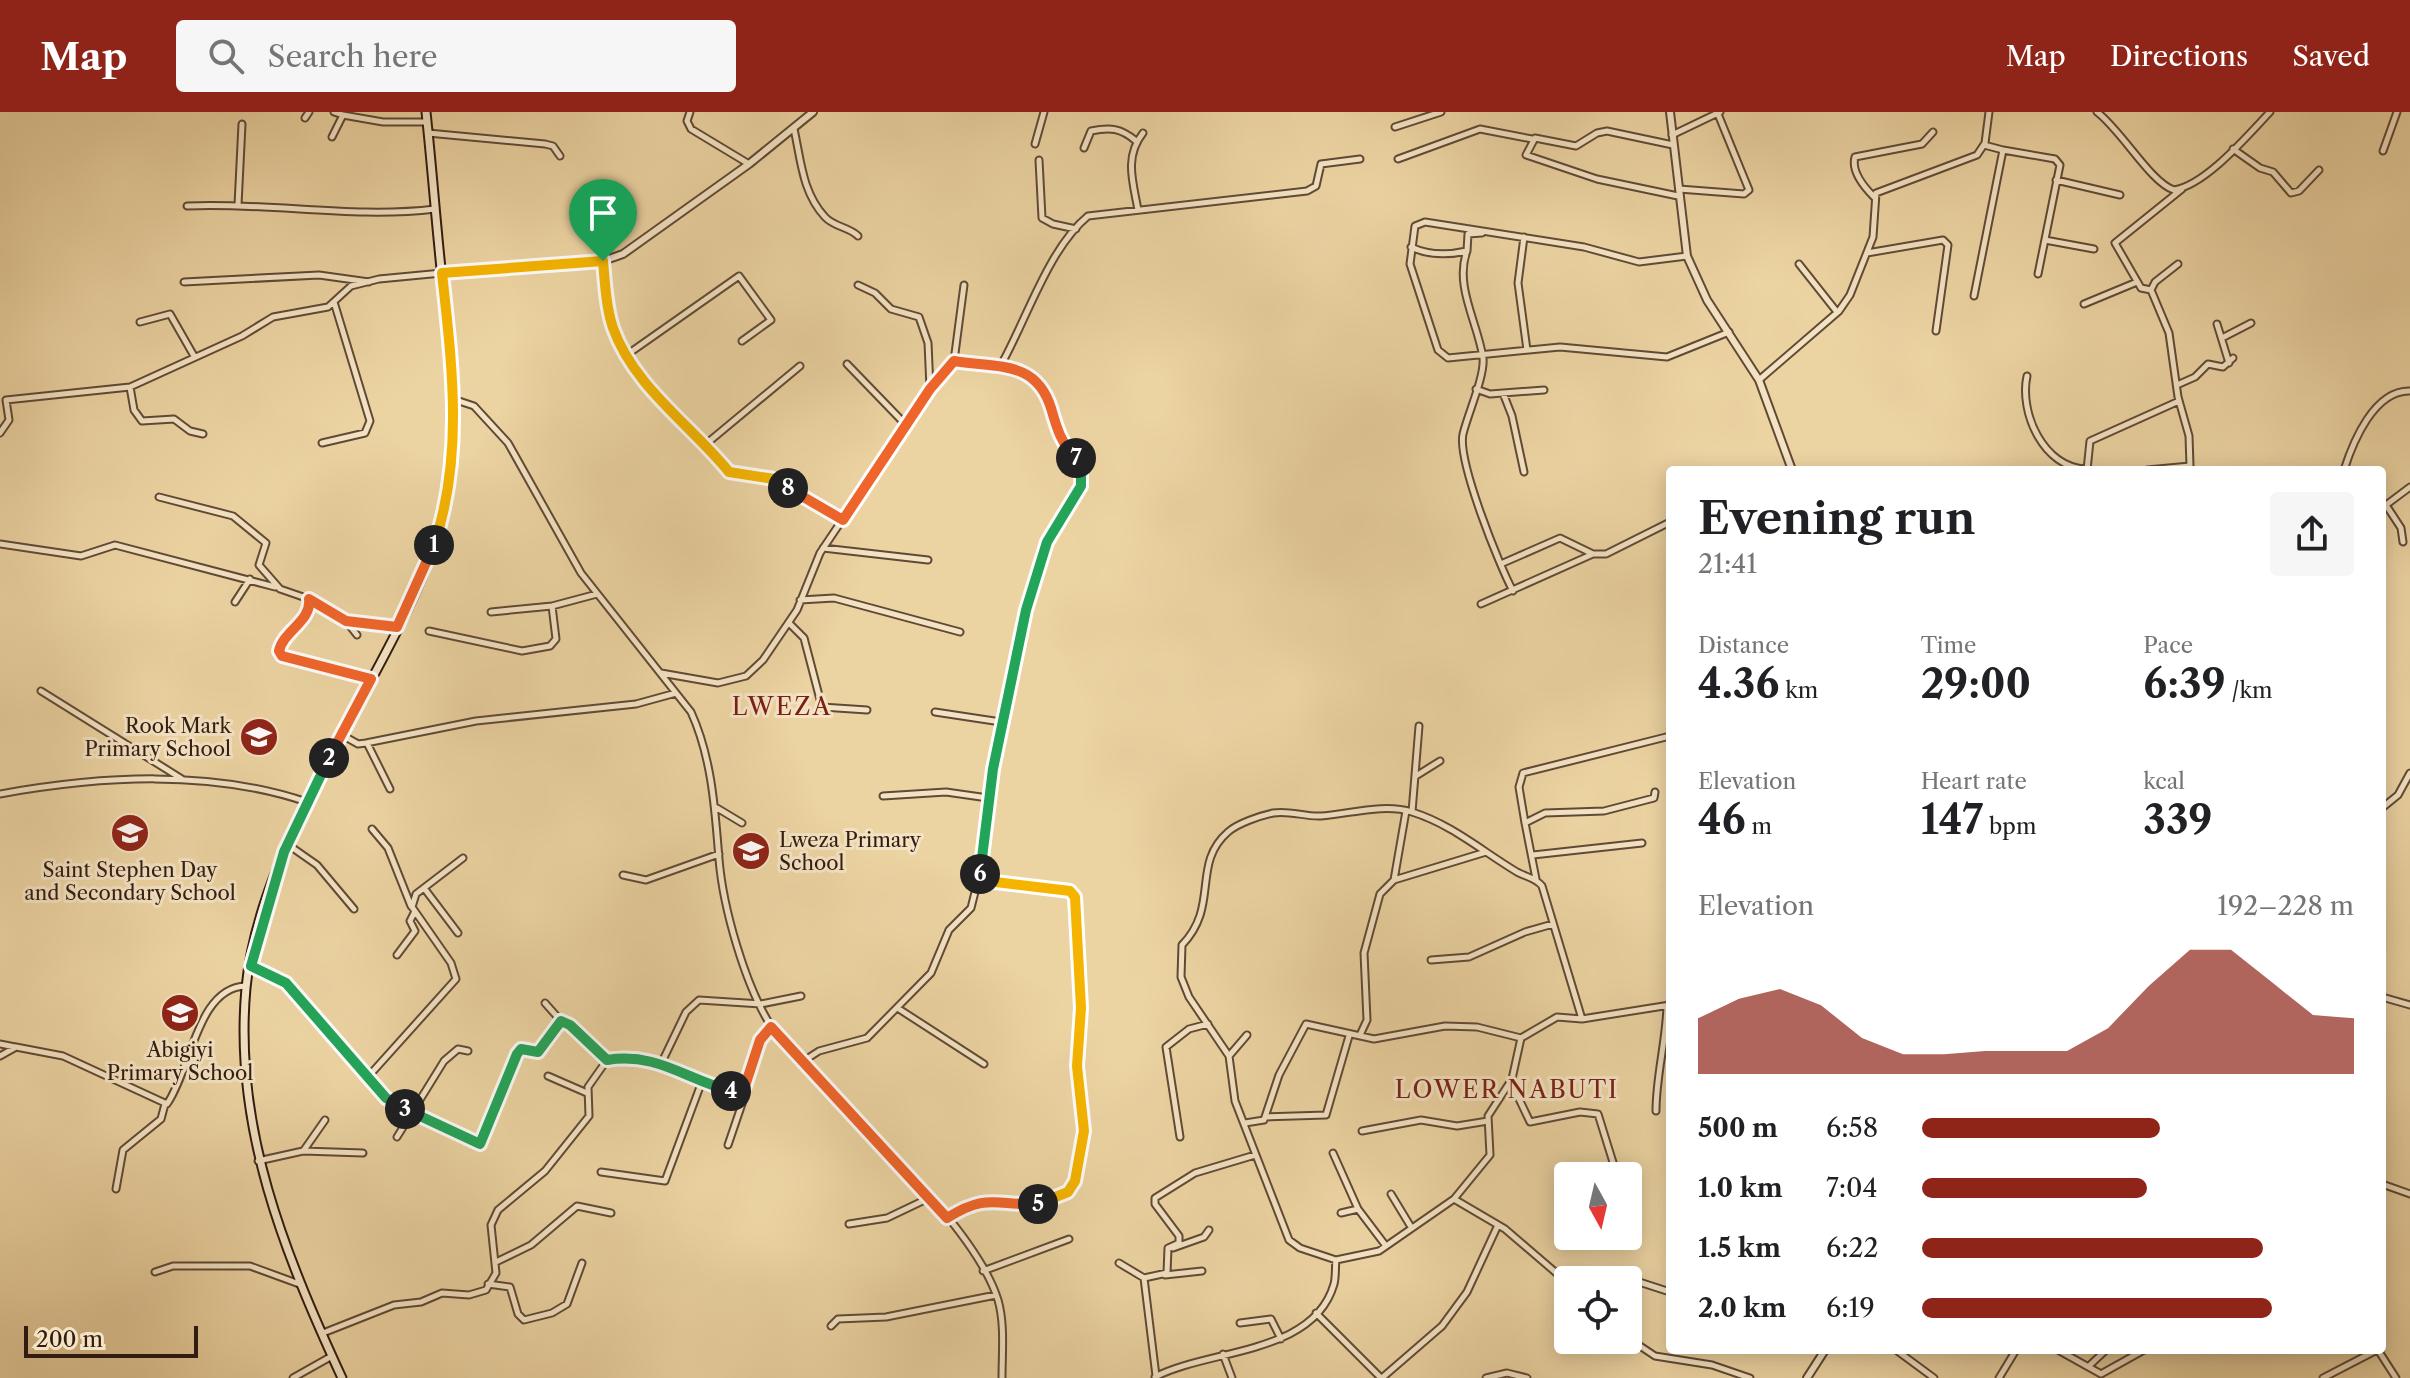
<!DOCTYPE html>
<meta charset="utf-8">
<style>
:root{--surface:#fff;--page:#f6f6f6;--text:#202124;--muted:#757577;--accent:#8f2418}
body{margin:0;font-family:"Libre Caslon Text",serif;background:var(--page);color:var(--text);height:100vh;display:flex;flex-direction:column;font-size:30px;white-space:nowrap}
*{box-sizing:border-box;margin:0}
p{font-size:26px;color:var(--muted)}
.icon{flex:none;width:44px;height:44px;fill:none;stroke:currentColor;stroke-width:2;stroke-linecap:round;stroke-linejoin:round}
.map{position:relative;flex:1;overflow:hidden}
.panel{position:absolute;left:1666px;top:354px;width:720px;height:888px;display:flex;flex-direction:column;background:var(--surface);border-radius:8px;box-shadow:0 4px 20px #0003}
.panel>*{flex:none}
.needle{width:52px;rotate:172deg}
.controls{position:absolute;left:1554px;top:1050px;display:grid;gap:16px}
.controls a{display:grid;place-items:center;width:88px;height:88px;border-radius:8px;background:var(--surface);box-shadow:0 4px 20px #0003;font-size:40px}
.scale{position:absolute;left:24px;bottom:20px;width:174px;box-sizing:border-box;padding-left:8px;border:4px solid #321c11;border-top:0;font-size:22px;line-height:28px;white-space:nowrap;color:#321c11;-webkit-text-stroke:6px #f3e2c3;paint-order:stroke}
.pin{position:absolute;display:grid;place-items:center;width:68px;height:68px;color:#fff;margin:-82px -34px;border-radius:50% 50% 50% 0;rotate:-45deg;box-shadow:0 0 8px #0007}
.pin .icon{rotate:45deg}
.km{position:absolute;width:40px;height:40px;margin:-20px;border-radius:50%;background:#222;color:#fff;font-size:22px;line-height:40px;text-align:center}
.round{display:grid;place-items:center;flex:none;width:84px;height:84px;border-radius:8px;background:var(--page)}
.headline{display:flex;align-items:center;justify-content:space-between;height:136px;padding:0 32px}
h1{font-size:44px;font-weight:700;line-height:60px}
.figures{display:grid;grid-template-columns:repeat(3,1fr);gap:12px;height:136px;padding:8px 32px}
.figures div{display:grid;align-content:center}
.figures b{font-size:40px;font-weight:700}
.figures small{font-size:22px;font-weight:400}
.figures p{font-size:22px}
.chart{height:224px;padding:16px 32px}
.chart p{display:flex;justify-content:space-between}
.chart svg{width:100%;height:144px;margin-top:8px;fill:var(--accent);opacity:.7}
ul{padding:0 32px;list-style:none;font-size:26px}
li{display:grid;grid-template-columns:128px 96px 1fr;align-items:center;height:60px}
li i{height:20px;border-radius:10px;background:var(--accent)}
header{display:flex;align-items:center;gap:48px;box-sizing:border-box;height:112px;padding:0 40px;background:var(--accent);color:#fff}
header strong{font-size:38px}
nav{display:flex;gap:44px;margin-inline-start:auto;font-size:28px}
.search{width:560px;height:72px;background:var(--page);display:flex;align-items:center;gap:20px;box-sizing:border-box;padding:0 28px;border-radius:8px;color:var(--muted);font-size:30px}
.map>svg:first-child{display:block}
</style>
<header>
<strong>Map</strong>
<div class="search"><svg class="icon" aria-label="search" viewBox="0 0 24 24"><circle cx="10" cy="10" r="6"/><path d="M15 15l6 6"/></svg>Search here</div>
<nav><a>Map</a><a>Directions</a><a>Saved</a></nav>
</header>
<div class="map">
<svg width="2410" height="1266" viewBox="0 0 2410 1266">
<rect width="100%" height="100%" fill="#ecd3a2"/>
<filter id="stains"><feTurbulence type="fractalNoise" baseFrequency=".0025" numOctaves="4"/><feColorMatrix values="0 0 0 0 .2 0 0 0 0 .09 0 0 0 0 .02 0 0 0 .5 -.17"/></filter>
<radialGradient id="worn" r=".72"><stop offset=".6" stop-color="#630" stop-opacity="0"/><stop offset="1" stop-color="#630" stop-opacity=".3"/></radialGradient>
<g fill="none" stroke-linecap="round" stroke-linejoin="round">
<g stroke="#604a35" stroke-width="9">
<path id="minor" d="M 690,0 L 687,9 L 691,17 L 749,52
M 2097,0 C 2122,19 2151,71 2174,78 C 2206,73 2248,23 2270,0
M 343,3 L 383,10 L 427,10
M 305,6 L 309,0
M 1395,15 L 1441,0
M 794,17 C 801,48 802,80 825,105 C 834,115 849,115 858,124
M 428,21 L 545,32 L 553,34 L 560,44
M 1672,23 L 1720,0
M 332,25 L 343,3 L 334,0
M 1035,32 L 1044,0
M 1673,33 L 1607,19 L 1597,21 L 1576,34 L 1535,26 L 1526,43 L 1597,67 L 1678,84
M 1084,36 L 1091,19 C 1110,15 1121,16 1136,29
M 2233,37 L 2260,56 L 2273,60 L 2291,81 L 2299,79 L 2319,58
M 2003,38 L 2055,47 L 2060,53 L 2038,162
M 2383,39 L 2397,0
M 1398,47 L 1480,17 L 1532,27
M 1039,48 L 1042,106 L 1053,112 L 1076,117
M 2056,68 L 2120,83
M 1679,77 L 1744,82 L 1749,78 L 1718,2
M 1874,85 C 1864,75 1851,59 1855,45 L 1922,32 L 1933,20
M 238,93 L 242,12
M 187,94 C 270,90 353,107 435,97
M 1138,98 C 1133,70 1124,45 1143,21
M 1524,125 L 1518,171 L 1527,238
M 2045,128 L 2094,137
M 1411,135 C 1428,143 1449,143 1467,139 L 1468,122 L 1482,121
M 1467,139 C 1454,174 1478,211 1483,246 C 1485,264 1468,301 1463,322 C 1457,349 1500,455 1513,479
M 1867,141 L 1943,128 L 1948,133 L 1936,219
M 1687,144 L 1639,150 L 1584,135 L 1425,110 L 1415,114 L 1410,152 L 1438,238 L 1448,246 L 1560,235 L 1667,245 L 1729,220
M 603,149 C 605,171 606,195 614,216 C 634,275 691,314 729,360 L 774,367 L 843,408
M 1799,152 L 1837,200
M 184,170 L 319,163 L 369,170
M 858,173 L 875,181 L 891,197 L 919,205 L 928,231 L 930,276
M 2151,178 L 2155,170 L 2178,152
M 1974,184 L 2003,38 L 1984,33
M 2084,192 L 2137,170
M 140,210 L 170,202 L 194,244
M 2217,212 L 2229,251
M 2222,226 L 2251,211
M 628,242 L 739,164 L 771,208 L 742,229
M 847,252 L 906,313
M 1001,253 C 1026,209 1048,137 1088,104 L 1307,79 L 1316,74 L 1321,52 L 1360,47
M 2027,264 C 2019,301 2044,356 2086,357
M 1759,268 L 1839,199 L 1850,183 L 1873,125 L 1876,81 L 1977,43 L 1985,31 L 1989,0
M 2177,273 L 2195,265 L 2208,252 L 2223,255 L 2233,246
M 130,275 L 134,298 L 142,309 L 174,307 L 190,319 L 203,322
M 1476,277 L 1490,282 L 1544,278
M 1503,281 L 1512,304 L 1524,360
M 453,287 L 474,294 L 508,331 L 581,461 L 691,600 C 712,646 715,698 719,747 C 723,796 745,873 771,914 C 780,929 795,942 807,955 C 860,1014 975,1114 998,1188 C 1005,1212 1002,1241 1002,1266
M 0,321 L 9,308 L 6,288 L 130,275 L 242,224 L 273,205 L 328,195 L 351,174 L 379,167 L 442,161
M 322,331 L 365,321 L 370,309 L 334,190
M 706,332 L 800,254
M 2087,358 L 2090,329 L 2179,289
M 2147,358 L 2190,354 L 2189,324 L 2178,285 L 2169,221 L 2151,178 L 2141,176 L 2115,131 L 2182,77
M 2344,358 C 2353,330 2374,278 2410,279
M 159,385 L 233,404 L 266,431 L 259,453 L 280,477 L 309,487 C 312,509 283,519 279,539 L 282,544 L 371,567
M 2403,430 L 2401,416 L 2386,393 L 2410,375
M 0,432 L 81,444 L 115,433 L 275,475
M 823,436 L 928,448
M 1503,451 L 1560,426 L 1593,442 L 1606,442 L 1670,410
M 310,487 L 346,509 L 357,523
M 800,488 L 834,486 L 960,520
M 235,490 L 250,467
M 1481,492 L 1593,442
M 491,500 L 552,494 L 597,482
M 347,509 L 397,515
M 790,512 L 804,526 L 822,595 L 867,598
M 429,519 L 522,539 L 550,534 L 556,527 L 552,494
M 661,561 L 718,571 L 746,564 L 763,548 L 797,498 L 820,441 L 930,277 L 954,249 L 964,173
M 41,579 L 182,667
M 935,600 L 1001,610
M 342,623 L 358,632 L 366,631 L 476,609 L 636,592 L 676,581
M 367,631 L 390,677
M 1416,664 L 1440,649
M 0,682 C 101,664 209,657 307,690
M 883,684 L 946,680 L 988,686
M 717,696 L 742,711
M 2382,696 L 2398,683 L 2410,661
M 1412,700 L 1419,614
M 1525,711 L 1519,675 L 1523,661 L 1670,624
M 372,717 L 388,736 L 411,794
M 287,732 L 317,753 L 354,797
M 1533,743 L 1642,731
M 623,763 L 646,768 L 719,742
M 1536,767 L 1525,711 L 1545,701 L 1604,699 L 1654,686 L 1655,680
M 1394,768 L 1406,699
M 424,776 L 458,821
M 397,843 L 415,819 L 410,809 L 414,801
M 1431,848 L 1469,845 L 1525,820 L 1553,812
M 251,854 L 286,871 L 386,986 L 477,1033 L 482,1030 L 517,942 L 521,937 L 538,940 L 561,909 L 570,913 L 607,948
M 2382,885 L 2410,893
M 545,891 L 561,909
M 899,897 L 984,952
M 1582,907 L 1542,774 C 1536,766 1526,765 1517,760 C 1482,739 1451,712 1412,700 C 1384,691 1349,702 1321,704 C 1305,705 1289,698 1273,701 C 1260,704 1238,711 1228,720 C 1191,752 1220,794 1182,833 L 1181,865 L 1189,885 L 1229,944 L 1235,989 L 1289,1128 L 1300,1136 L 1336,1148 L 1379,1139 L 1454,1087 L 1490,1043 L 1488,1004 L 1512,967 L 1521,926 L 1557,905 L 1582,907 L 1670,893
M 1360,923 L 1367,908 L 1364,841 L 1380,782 L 1394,768 L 1486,740
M 0,932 L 15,935
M 0,944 L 16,935 L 63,944 L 167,992 C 191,958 197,875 246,874
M 1229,944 L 1247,923
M 802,950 L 819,939 L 867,926 L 931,861 L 949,818 L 971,796 L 982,752 L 985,699 L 1001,610 L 1026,498 L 1047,430 L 1083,368 L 1081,353 L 1061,330 L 1046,279 L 1033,265 L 1001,253 L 954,249
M 661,952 L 686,900 L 699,888 L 761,892 L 801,884
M 548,964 L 587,981
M 367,966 L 456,867 L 451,851 L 412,795 L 416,782 L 463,746
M 1511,970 L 1530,1010 L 1580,1000 L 1598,1002 L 1616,1060 L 1636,1062
M 1656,999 C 1656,964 1666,930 1667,894
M 1266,1005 L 1326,1003 L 1349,924
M 1245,1011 L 1264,1008 L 1279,963 L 1306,912 L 1374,927 L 1445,914 L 1477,915 L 1521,926
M 1362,1019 L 1421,1008 L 1457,1014 L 1488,1009
M 397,1025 L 444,949 L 458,937 L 468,939
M 1180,1025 L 1166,935 L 1189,917 L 1208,912
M 728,1033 L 744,986 L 737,981
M 304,1038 L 325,1008
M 1333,1041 L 1358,1097 L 1386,1134
M 258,1049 L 303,1039 L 363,1041
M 601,1060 L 665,1069 L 701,972
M 2382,1072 L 2410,1082
M 116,1077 L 123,1038 L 161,1007 L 165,992
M 1391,1082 L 1411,1115
M 1454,1087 L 1505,1117 L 1568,1171
M 1341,1101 L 1358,1097
M 947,1106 L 965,1094 L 991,1088 L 1050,1090 L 1065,1083 L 1075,1069 L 1084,1013 L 1077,954 L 1081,896 L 1073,781 L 979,767
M 849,1112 L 887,1106 L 929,1086
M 1173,1136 L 1204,1125 L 1209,1118
M 496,1150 L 531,1133 L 577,1094 L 611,1101
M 1119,1151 L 1144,1166
M 983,1159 L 1069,1127
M 155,1160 L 173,1154 L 250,1154 L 302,1173
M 1165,1163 L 1202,1159
M 1630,1167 L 1670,1180
M 488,1172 L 510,1175 L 518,1202 L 524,1208 L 552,1201 L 567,1192 L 582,1151
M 1316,1201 L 1381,1266
M 1240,1211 L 1271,1207 L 1281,1227
M 831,1214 L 838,1207 L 886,1205 L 996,1183
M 1628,1217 L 1637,1232 L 1655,1244 L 1712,1253 L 1750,1266
M 323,1221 L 394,1193 L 421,1190 L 442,1181 L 469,1183 L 486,1178 L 496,1161 L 491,1113 L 498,1098 L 545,1059 L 589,1004 L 588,975 L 607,948 C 661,939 686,972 736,980 C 756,970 753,932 771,915
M 1896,1238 L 1934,1266
M 2058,1238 L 2101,1262 L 2144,1238
M 2378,1238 L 2396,1266
M 1223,1242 L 1232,1266
M 2090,1253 L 2106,1238
M 1156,1264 L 1144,1166 L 1167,1161 L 1168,1136 L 1179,1131 L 1179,1124 L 1155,1092 L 1155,1086 L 1195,1061 L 1255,1043
M 1155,1265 C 1208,1237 1314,1243 1334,1172 C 1336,1165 1335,1155 1336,1148
M 293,1266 L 332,1244
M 1382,1266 L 1442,1214 L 1467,1180 L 1498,1113
M 1486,1266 L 1507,1261 L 1527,1266
M 1999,1266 L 2016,1238
M 2323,1266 L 2377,1238"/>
</g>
<g stroke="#604a35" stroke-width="10">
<path id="tertiary" d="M 1670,0 L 1687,144 L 1707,188 L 1759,268 L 1792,358
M 442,161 L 603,149 L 623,142 L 749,52 L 813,0
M 1807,1266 L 1825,1238"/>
</g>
<g stroke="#321c11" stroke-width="11">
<path id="secondary" d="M 342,1266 C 285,1142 233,1016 246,876 C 254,790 297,709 336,634 C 375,558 424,481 445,398 C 463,322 450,242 442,166 C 436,111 432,55 426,0"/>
</g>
<use href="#minor" stroke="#f3e2c3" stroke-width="5"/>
<use href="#tertiary" stroke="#f3e2c3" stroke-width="6"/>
<use href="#secondary" stroke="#f3e2c3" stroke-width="7"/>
</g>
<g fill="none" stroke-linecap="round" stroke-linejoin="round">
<g stroke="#fff" stroke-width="16">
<path id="split-1" d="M 434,433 C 464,344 452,253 442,161 L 603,149"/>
</g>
<g stroke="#fff" stroke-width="16">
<path id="split-2" d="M 329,646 L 371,567 L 282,544 L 279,539 C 283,519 312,509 309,487 L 346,509 L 397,515 L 434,433"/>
</g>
<g stroke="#fff" stroke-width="16">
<path id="split-3" d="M 329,646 L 284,740 L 251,854 L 286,871 L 386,986 L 405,997"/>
</g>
<g stroke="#fff" stroke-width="16">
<path id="split-4" d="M 405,997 L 480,1032 L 517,942 L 521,937 L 538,940 L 561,909 L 570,913 L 607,948 C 657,940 685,967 731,979"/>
</g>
<g stroke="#fff" stroke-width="16">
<path id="split-5" d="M 731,979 L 745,974 L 760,928 L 771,915 L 947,1106 C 988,1080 997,1094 1038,1092"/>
</g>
<g stroke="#fff" stroke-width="16">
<path id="split-6" d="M 980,762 L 979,767 L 987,769 L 1070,779 L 1075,785 L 1081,896 L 1077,954 L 1084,1019 L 1075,1069 L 1068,1080 L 1038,1092"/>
</g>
<g stroke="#fff" stroke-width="16">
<path id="split-7" d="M 980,762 L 993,657 L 1026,498 L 1047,430 L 1081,374 L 1081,353 L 1076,346"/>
</g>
<g stroke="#fff" stroke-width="16">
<path id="split-8" d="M 788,376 L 843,408 L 930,277 L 954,249 C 998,256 1036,248 1051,296 C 1057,317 1061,331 1076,346"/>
</g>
<g stroke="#fff" stroke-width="16">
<path id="split-9" d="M 603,149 C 605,171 606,195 613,216 C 634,275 691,313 729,360 L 774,367 L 788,376"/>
</g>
<use href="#split-1" stroke="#f5b400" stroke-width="10"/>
<use href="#split-2" stroke="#f0652b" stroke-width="10"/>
<use href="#split-3" stroke="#22a559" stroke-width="10"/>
<use href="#split-4" stroke="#22a559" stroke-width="10"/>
<use href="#split-5" stroke="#f0652b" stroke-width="10"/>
<use href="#split-6" stroke="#f5b400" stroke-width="10"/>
<use href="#split-7" stroke="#22a559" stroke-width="10"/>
<use href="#split-8" stroke="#f0652b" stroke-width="10"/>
<use href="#split-9" stroke="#f5b400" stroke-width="10"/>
</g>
<defs>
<g id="school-disc" transform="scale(2)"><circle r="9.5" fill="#8f2418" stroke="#f3e2c3"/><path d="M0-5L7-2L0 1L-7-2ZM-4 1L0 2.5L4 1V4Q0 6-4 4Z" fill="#fff"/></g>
</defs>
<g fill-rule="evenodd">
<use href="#school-disc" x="259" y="625"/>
<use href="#school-disc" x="130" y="721"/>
<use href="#school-disc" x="751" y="739"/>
<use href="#school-disc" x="180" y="901"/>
</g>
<g text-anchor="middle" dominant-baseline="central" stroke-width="6" stroke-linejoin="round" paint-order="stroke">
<g font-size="20" fill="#321c11" stroke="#f3e2c3">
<text x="231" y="614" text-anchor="end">Rook Mark<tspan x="231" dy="23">Primary School</tspan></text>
<text x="779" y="728" text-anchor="start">Lweza Primary<tspan x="779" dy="23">School</tspan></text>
<text x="130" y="758">Saint Stephen Day<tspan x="130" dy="23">and Secondary School</tspan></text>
<text x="180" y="938">Abigiyi<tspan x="180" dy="23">Primary School</tspan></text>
</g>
<g font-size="24" letter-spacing="2" fill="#7a1f14" stroke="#f3e2c3">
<text x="782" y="594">LWEZA</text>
<text x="1507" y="977">LOWER NABUTI</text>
</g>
</g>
<rect width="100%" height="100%" filter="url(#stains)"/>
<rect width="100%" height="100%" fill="url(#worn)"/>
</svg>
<div class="controls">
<a><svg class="needle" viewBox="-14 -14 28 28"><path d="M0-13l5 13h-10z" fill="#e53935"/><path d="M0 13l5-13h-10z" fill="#757577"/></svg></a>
<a><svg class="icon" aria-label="locate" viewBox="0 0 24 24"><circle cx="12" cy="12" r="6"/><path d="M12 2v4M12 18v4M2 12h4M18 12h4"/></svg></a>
</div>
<div class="scale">200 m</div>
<div class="pin" style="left:603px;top:149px;background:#1e9e55"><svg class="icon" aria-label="arrive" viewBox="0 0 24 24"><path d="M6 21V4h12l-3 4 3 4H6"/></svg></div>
<b class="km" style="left:434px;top:433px">1</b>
<b class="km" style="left:329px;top:646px">2</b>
<b class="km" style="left:405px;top:997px">3</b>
<b class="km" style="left:731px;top:979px">4</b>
<b class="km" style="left:1038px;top:1092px">5</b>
<b class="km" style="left:980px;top:762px">6</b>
<b class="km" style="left:1076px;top:346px">7</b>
<b class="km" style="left:788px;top:376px">8</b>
<section class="panel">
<div class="headline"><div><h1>Evening run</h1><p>21:41</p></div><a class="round"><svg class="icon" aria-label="share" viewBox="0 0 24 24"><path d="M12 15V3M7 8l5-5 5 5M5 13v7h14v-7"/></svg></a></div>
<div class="figures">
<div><p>Distance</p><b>4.36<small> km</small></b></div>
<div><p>Time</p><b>29:00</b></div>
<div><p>Pace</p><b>6:39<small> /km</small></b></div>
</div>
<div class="figures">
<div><p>Elevation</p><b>46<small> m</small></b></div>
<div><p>Heart rate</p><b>147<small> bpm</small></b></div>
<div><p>kcal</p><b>339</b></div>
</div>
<div class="chart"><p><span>Elevation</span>192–228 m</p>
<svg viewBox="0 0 160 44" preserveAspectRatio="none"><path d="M0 44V27L10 21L20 18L30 23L40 33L50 38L60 38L70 37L80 37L90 37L100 30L110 17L120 6L130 6L140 16L150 26L160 27V44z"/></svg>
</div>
<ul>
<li><b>500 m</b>6:58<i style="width:55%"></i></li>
<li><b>1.0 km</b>7:04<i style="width:52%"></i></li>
<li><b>1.5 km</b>6:22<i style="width:79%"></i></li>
<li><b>2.0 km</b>6:19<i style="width:81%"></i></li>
</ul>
</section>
</div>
